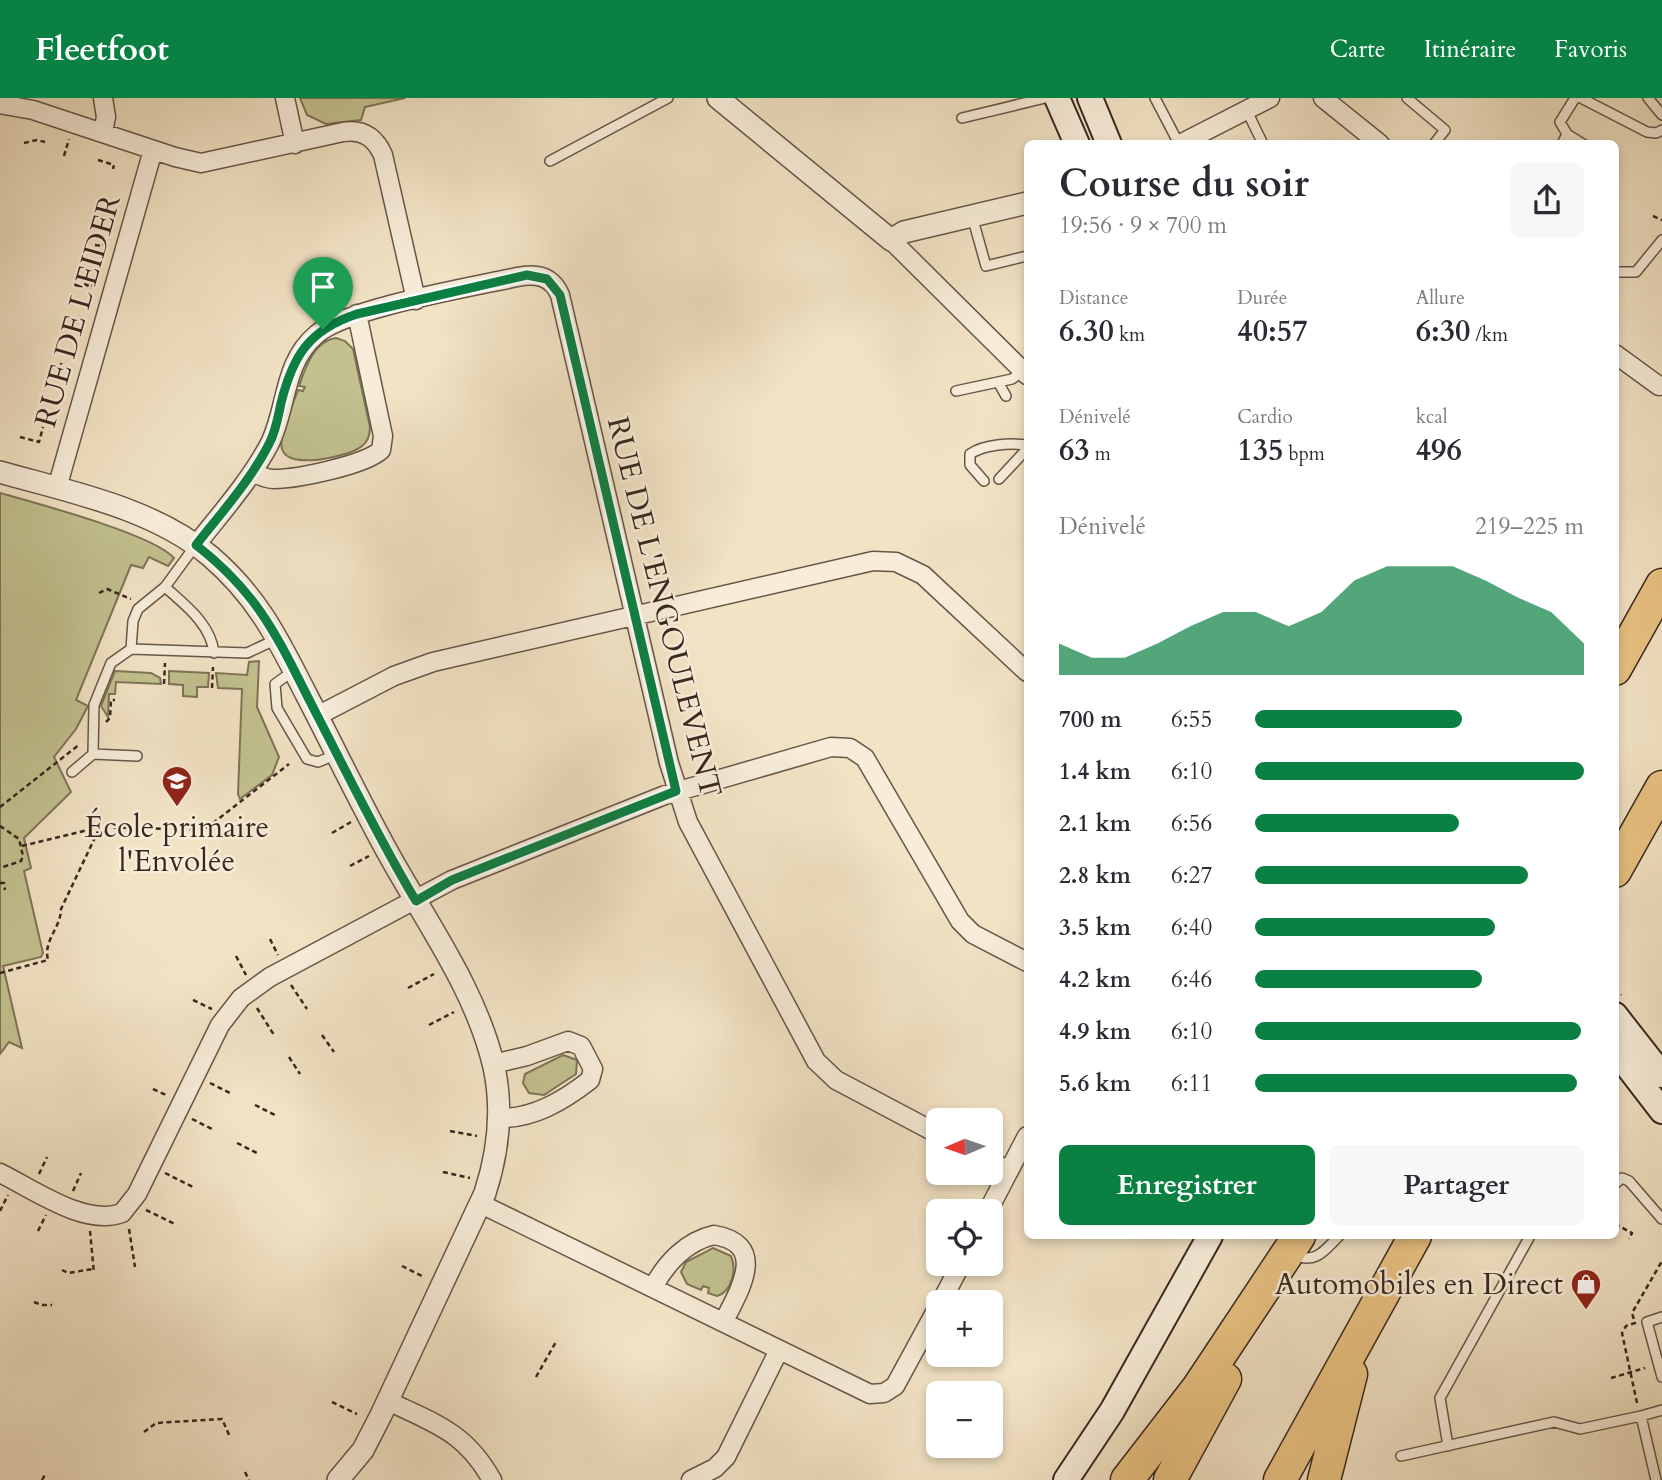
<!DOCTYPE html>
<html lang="fr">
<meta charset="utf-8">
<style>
:root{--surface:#fff;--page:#f7f7f7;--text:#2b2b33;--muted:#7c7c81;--accent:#0b8043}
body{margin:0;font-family:Cardo,serif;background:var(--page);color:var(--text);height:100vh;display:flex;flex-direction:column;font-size:26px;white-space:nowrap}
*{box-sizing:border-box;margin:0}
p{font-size:23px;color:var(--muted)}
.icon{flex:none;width:38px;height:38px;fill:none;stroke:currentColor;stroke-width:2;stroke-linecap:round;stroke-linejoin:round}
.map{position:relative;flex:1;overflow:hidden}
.side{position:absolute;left:1024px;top:42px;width:595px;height:1099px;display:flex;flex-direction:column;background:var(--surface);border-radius:10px;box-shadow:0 4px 10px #0003}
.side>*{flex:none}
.needle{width:46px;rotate:268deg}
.controls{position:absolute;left:926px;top:1010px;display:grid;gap:14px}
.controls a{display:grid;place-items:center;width:77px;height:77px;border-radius:10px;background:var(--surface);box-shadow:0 4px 10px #0003;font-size:35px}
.pin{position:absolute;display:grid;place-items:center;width:60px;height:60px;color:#fff;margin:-72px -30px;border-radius:50% 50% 50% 0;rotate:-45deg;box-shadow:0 0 7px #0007}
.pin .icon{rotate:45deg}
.round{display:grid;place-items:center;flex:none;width:74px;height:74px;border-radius:10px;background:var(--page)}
.headline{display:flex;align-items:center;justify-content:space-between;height:119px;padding:0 35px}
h1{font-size:38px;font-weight:800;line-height:52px}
.metrics{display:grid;grid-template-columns:repeat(3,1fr);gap:10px;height:119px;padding:7px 35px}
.metrics div{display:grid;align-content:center}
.metrics b{font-size:30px;font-weight:800}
.metrics small{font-size:19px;font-weight:400}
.metrics p{font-size:19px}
.chart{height:196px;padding:14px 35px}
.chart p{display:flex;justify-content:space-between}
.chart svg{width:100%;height:126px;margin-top:7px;fill:var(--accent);opacity:.7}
.primary-button{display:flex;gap:14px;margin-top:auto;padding:14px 35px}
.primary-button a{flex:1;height:80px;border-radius:10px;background:var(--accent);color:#fff;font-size:28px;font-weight:800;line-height:80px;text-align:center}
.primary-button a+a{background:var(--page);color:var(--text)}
ul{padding:0 35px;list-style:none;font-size:23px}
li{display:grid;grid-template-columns:112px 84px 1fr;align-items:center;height:52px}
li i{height:18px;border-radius:9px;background:var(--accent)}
header{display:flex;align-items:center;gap:42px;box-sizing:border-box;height:98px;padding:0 35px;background:var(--accent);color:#fff}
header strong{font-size:33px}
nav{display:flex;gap:38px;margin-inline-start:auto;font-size:24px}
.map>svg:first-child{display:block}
</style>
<header>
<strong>Fleetfoot</strong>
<nav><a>Carte</a><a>Itinéraire</a><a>Favoris</a></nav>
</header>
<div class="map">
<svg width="1662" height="1382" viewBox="0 0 1662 1382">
<rect width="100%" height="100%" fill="#f2e3c5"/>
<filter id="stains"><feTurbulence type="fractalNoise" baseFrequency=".00286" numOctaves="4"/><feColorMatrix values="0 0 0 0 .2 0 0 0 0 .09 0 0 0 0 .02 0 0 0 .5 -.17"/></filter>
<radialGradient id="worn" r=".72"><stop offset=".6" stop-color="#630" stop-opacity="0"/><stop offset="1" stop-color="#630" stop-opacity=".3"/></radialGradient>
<path fill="#c2c18f" stroke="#7e7457" stroke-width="2" d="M 300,0 L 405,0 L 365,9 L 361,22 L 326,26 L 307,17 Z
M 336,240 L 345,243 L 353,251 L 370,329 C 370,336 369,343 362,348 C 351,358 288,373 282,351 C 278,335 293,307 298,292 L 303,293 L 305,289 L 299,288 C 305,270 314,243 336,240 Z
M 0,395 C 35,405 153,436 174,460 L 168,468 L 149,459 L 143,470 L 131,467 L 76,602 L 88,608 L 76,631 L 54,659 L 71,694 L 24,740 L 31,770 L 24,773 L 43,855 L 41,859 L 3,868 L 22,950 L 9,944 L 0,956 Z
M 259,563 L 257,609 L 279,659 L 272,677 L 240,701 L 238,696 L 242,591 L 218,590 L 216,575 L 247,577 L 249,564 Z
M 115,573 L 151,575 L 160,580 L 161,586 L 116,584 L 115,596 L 109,596 L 108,619 L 101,608 Z
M 169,573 L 209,575 L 208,589 L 197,589 L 197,599 L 183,598 L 183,587 L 169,586 Z
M 563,957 L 577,962 L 576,976 L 544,997 L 529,995 L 523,985 L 525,976 Z
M 713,1150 L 731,1158 C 737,1171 732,1194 717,1198 L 708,1195 L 709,1190 L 703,1188 L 701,1192 L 687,1186 L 681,1174 L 686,1164 Z"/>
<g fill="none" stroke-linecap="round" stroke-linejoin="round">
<g stroke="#675648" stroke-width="12">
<path id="service" d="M 1155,0 L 1179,46
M 1407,0 L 1445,32 L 1434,46
M 1581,0 L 1647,34 L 1656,35 L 1662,32
M 1648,0 L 1662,17
M 1246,11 L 1263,46
M 962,20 L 1045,0
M 1567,36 L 1583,46
M 1562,46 L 1567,36 L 1560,24 L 1575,0
M 550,63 L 668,0
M 972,118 L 986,168 L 1027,158
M 1615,174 L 1636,174 L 1662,142
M 998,284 L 1006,298
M 956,293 L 1012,281 L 1024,272
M 999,381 L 1027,351
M 984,383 L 970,367 L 970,356 C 985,346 1010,345 1027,347
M 165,489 C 185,507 211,526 214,555
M 131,551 L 133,523 L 138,511 L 165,489 L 195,448
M 293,573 L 275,586 L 277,610 L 307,661 L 318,664 L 335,657
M 137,658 L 93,656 L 94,607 L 111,565 L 131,551 L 247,555 L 277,541
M 72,674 L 93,656
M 1615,1086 L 1622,1080 L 1629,1083 L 1662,1121
M 1293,1157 C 1316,1166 1323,1154 1339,1138
M 1662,1219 L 1647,1224 L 1662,1279
M 1448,1348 L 1440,1300 L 1530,1138
M 1401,1358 L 1554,1324 L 1580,1331 L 1641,1318
M 1656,1382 L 1641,1318 L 1662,1312"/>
</g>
<g stroke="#675648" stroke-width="21">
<path id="minor" d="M 103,0 L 106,19 L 103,34
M 285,0 L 295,46
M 1323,0 L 1380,46
M 0,6 L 33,12 L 175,59 L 201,65 L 343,34 C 362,31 375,39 383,57 L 416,202
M 1180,46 L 1270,0
M 891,142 L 1027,277
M 1615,256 L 1659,288
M 253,374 C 260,378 266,381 274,381 C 297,381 365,367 381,352 L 383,338 L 357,216
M 57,390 L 153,52
M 196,447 C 222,414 249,384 269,347 C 288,310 282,265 317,236 C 347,210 472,189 517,179 C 536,175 552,178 560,197 L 669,665 L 688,724 L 816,963 L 836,982 L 938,1036
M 317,618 L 394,578 L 433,564 L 873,463 L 896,464 L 923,477 L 1027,574
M 493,966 L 527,958 L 568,943 L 581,948 L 593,971 L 590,982 C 563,1003 533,1021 498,1020
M 990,1063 L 1009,1073
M 0,1075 C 33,1091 85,1129 122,1115 L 137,1096 L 220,927 L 241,900 L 270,879 L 452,782 L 665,697 L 831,649 L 850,650 L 865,660 L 960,823 L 973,836 L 1027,864
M 481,1106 L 870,1296 L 884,1295 L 895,1288 L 938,1209
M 988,1113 L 1027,1038
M 654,1188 C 666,1165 687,1143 714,1137 C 769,1146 739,1193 724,1223
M 941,1204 L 961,1166
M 388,1303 C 436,1326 465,1334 492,1382
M 691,1382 L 715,1370 L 726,1359 L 779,1252"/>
</g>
<g stroke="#675648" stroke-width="24">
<path id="tertiary" d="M 718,0 L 891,142 L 904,134 L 1027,105
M 0,374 C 70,394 153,410 210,458 C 258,499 278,541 306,596 C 331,644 355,694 381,742 C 420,816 475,887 494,969 C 503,1011 498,1055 485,1095 L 381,1317 L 363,1352 L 338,1382"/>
</g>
<g stroke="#39271f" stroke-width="28">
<path id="secondary" d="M 1057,0 L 1077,46
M 1090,0 L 1109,46
M 1615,917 L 1662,977
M 1615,952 L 1662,1013
M 1066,1382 L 1112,1313 L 1210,1138"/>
</g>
<g stroke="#39271f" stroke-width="35">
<path id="motorway" d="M 1615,571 L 1662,487
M 1615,773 L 1662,689
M 1127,1382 L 1198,1290 L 1299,1138
M 1170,1382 L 1225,1281
M 1280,1382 L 1415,1138
M 1324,1382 L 1351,1276"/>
</g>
<path stroke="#39271f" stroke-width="2.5" stroke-dasharray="5 3.5" stroke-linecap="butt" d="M 24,45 L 37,42 L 45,44
M 64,58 L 69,41
M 98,62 L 114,67 L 113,71
M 1653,118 L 1662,122
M 95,147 L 103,148 L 105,140
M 84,186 L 92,189 L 95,181
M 73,223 L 79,225 L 81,216
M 61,275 L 61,265
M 20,339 L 39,344 L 43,329
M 99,495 L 107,491 L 131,501
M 164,586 L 165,565
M 212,590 L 213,569
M 106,624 L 110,620 L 111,602 L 115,602
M 0,709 L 80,646
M 0,728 L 19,741 L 23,758 L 21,763 L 0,770
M 332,735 L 351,724
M 22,748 L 100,729 L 204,732 L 289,666
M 350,768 L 369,758
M 0,785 L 4,785 L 5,792
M 270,841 L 278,857
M 236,858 L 246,877
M 0,875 L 48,862 C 43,842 61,830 61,811 L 100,729
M 291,887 L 307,911
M 408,890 L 434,876
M 1615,890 L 1621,897
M 193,902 L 212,911
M 257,910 L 274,937
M 429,927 L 454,914
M 322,937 L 334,954
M 289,959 L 300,976
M 210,985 L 232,996
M 153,991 L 166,997
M 255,1007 L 275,1017
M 192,1021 L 214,1032
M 450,1033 L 477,1038
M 237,1045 L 257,1055
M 443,1074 L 470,1080
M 165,1075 L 193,1089
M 39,1076 L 47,1059
M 73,1093 L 81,1075
M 146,1112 L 175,1126
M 0,1113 L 8,1097
M 1615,1126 L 1632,1135 L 1629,1141
M 129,1131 L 135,1169
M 38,1133 L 46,1117
M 90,1133 L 94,1175
M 402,1168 L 424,1179
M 62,1172 L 68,1175 L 93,1171
M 34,1204 L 42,1207 L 52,1207
M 536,1279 L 557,1242
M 1611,1280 L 1645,1270
M 332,1304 L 357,1316
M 1637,1305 L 1622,1235 L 1626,1228 L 1635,1225 L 1632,1215 L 1662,1163
M 144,1334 L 156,1325 L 222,1321 L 230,1339
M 245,1374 L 249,1382
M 42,1382 L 46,1375"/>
<use href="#service" stroke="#f7edd9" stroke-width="9"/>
<use href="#minor" stroke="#f7edd9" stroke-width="18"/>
<use href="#tertiary" stroke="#f7edd9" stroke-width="21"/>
<use href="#secondary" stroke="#f7edd9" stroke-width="24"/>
<use href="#motorway" stroke="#e9c282" stroke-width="32"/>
</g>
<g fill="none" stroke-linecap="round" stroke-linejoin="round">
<g stroke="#fff" stroke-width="14">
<path id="route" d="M 527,177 L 547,181 L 560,197 L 676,693 L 452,782 L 416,803 C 380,743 350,681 318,619 C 280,546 264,500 196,447 C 222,414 250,383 269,346 C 276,333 278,319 281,305 C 293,257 309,232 357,216 Z"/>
</g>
<use href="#route" stroke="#0b8043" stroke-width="9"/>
</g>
<defs>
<g id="school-pin" transform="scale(1.575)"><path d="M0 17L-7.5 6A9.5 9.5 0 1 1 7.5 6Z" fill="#8f2418" stroke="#f7edd9"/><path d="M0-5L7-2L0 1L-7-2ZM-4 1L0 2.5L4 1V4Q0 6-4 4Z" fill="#fff"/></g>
<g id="shop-pin" transform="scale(1.575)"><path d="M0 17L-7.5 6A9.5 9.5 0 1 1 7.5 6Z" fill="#8f2418" stroke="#f7edd9"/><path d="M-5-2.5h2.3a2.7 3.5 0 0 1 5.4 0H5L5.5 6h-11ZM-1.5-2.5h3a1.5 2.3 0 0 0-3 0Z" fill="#fff"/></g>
</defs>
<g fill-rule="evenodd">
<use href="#school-pin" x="177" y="683"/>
<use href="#shop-pin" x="1586" y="1186"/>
</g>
<g text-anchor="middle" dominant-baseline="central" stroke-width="5" stroke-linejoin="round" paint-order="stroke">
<g font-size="30" fill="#39271f" stroke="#f7edd9">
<text transform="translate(78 213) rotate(-74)">RUE DE L'EIDER</text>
<text transform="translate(664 509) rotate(76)">RUE DE L'ENGOULEVENT</text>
</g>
<g font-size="30" fill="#39271f" stroke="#f7edd9">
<text x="177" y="729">École primaire<tspan x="177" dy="34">l'Envolée</tspan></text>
<text x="1563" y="1186" text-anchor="end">Automobiles en Direct</text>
</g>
</g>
<rect width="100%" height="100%" filter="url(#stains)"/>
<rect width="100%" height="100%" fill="url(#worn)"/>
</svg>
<div class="controls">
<a><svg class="needle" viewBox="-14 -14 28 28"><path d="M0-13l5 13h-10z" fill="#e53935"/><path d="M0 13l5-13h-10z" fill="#7c7c81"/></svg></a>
<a><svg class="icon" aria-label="locate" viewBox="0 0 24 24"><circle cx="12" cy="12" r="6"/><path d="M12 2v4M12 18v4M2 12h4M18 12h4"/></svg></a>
<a>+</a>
<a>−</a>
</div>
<div class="pin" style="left:323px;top:231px;background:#1e9e55"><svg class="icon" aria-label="arrive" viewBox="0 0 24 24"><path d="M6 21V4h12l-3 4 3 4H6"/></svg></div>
<section class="side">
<div class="headline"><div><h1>Course du soir</h1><p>19:56 · 9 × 700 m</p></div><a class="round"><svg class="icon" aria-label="share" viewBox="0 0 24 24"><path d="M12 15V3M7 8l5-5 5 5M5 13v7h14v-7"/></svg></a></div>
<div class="metrics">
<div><p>Distance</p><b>6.30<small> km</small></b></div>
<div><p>Durée</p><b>40:57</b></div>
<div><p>Allure</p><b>6:30<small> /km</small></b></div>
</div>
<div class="metrics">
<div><p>Dénivelé</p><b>63<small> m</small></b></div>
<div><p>Cardio</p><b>135<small> bpm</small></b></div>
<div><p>kcal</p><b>496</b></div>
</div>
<div class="chart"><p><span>Dénivelé</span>219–225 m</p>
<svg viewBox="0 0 160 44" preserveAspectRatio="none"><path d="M0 44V33L10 38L20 38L30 33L40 27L50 22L60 22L70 27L80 22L90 11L100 6L110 6L120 6L130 11L140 17L150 22L160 33V44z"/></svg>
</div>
<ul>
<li><b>700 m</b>6:55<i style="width:63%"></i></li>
<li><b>1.4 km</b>6:10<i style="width:100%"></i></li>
<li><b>2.1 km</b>6:56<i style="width:62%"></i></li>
<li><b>2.8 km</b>6:27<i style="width:83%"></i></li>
<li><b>3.5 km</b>6:40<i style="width:73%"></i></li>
<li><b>4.2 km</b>6:46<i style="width:69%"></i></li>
<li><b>4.9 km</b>6:10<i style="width:99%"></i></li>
<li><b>5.6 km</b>6:11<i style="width:98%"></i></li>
</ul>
<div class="primary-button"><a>Enregistrer</a><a>Partager</a></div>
</section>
</div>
